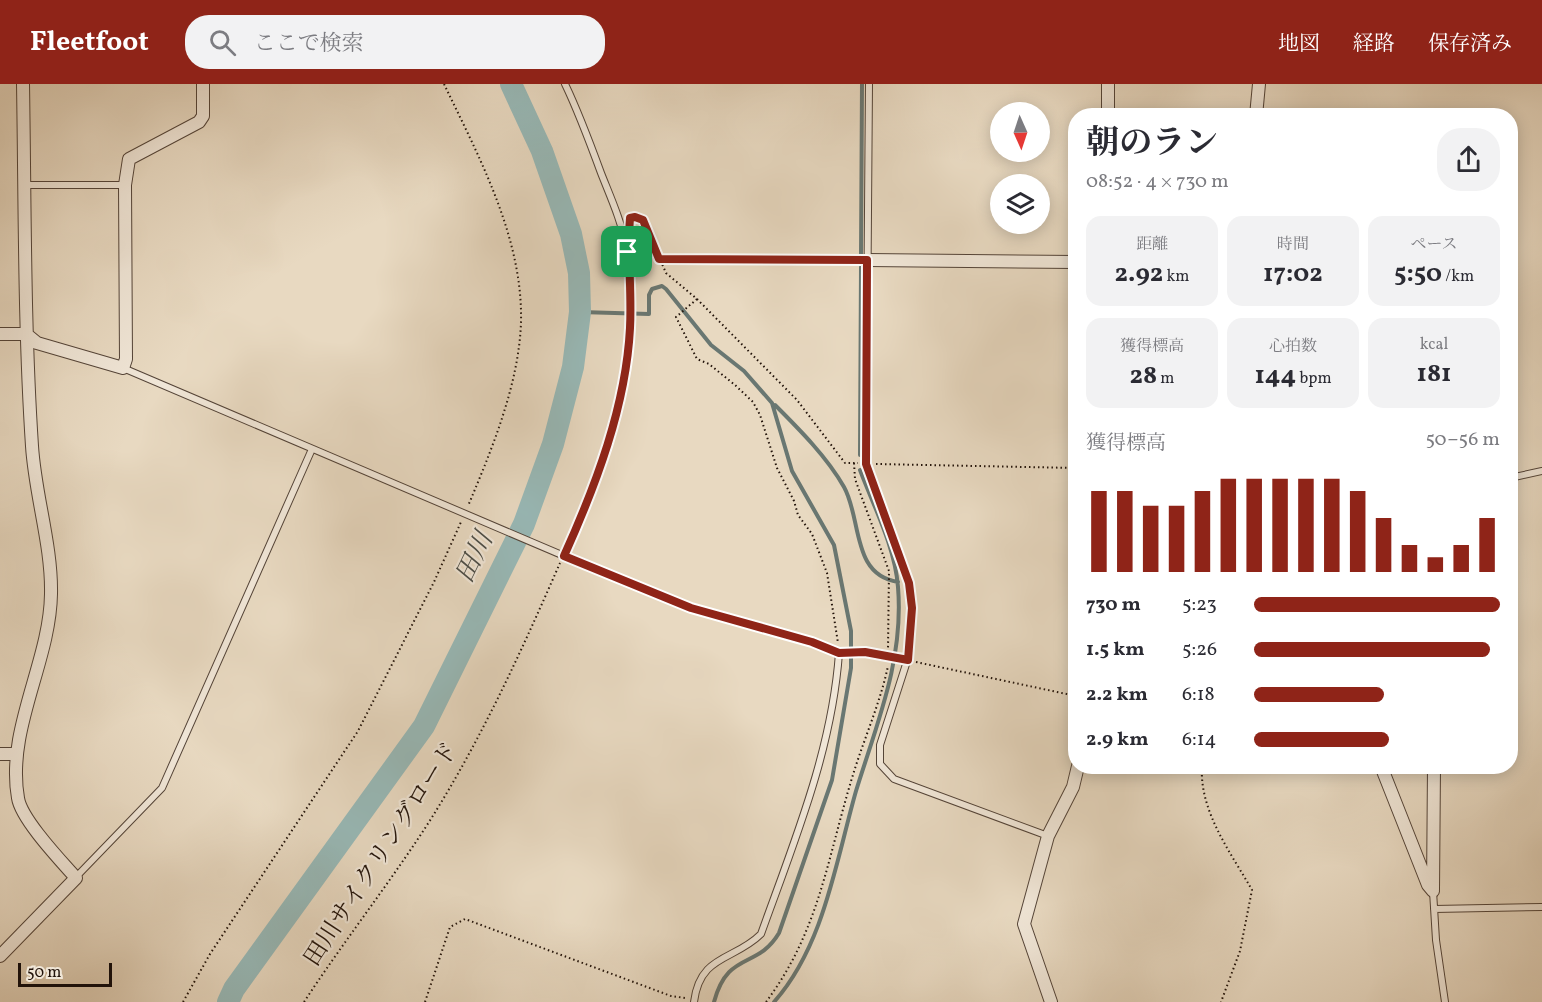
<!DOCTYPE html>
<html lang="ja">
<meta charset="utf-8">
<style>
:root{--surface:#fff;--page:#f2f2f3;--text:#2b2b33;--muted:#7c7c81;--accent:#8f2418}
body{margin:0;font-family:Vollkorn,"Noto Serif JP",serif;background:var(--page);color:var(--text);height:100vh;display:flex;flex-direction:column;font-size:22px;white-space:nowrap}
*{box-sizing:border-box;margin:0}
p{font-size:20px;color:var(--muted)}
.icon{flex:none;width:33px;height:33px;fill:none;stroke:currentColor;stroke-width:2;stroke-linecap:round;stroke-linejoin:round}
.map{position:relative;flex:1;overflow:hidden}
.drawer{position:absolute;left:1068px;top:24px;width:450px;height:666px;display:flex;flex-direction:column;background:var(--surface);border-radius:24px;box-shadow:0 3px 15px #0003}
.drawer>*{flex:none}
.needle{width:39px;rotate:177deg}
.fabs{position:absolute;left:990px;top:18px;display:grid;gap:12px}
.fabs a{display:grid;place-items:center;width:60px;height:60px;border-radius:50%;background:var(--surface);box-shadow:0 3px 15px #0003;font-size:30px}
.scale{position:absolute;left:18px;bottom:15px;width:94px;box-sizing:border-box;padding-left:6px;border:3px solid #22130a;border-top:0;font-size:16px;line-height:21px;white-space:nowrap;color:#22130a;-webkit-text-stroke:4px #f0e6d7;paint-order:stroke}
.pin{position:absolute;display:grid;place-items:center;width:51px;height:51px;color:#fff;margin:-26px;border-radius:12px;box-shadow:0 3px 9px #0006}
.round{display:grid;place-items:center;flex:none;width:63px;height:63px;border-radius:24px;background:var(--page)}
.headline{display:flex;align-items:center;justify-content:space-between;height:102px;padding:0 18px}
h1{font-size:33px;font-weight:700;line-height:45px}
.metrics{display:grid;grid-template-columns:repeat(3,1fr);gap:9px;height:102px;padding:6px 18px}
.metrics div{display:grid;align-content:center;border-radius:15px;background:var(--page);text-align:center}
.metrics b{font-size:26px;font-weight:700}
.metrics small{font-size:16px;font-weight:400}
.metrics p{font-size:16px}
.chart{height:168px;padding:12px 18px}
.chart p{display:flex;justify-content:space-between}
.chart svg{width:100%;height:108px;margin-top:6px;stroke:var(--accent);stroke-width:6}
ul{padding:0 18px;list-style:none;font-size:20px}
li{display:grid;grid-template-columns:96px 72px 1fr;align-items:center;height:45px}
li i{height:15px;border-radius:8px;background:var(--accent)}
header{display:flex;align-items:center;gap:36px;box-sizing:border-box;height:84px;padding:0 30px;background:var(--accent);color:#fff}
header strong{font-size:28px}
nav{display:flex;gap:33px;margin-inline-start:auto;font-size:21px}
.search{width:420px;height:54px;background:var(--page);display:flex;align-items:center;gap:15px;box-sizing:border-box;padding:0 21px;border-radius:24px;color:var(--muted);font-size:22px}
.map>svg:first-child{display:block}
</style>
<header>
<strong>Fleetfoot</strong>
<div class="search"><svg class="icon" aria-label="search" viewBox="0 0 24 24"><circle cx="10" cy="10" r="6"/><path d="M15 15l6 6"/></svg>ここで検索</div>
<nav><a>地図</a><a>経路</a><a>保存済み</a></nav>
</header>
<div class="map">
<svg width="1542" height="918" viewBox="0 0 1542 918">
<rect width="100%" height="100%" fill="#e8d9c1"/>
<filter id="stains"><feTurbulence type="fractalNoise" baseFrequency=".00333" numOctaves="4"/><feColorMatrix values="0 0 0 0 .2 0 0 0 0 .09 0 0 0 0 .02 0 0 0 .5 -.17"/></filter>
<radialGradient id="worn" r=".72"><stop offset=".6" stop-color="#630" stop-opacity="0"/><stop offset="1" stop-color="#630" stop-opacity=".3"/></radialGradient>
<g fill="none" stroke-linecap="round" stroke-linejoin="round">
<path stroke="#697772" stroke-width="4" d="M 861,171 L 862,0
M 580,228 L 649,230 L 649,211 L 652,205 L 662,202 L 666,205 L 711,261 L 744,287 L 772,319 L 792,387 L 834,461 L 851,547 L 851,584 L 832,696 L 779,849 C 757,886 728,866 714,918
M 775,321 C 799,345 827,373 844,403 C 862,435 851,491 898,498
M 860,371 L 861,183
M 774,918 C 824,862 836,777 856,707 C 877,639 904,576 898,503 C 895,463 874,423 860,386"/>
<path stroke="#98b9b7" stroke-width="22" d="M 228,918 L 234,905 L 424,642 L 524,440 L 553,360 L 573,283 L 580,228 L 579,189 L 571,150 L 542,67 L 511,0"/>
<g stroke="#544438" stroke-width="8">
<path id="service" d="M 869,0 L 866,380 L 906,487 L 912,524 L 909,571 L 880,661 L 880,680 L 894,695 L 1048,752
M 24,101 L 125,101
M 123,284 L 637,503 L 691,524 L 812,558 L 839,569 L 865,568 L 908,576
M 1510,394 L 1542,387
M 564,472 C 607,376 645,269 626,163 C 622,138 610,112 601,89 C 590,59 579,29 565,0
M 76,793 L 162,704 L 312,365
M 1433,807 L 1436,856 L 1445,918
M 1434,825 L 1542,823
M 694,918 C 700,870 734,877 761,850 C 794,758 832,667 839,569"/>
</g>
<g stroke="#544438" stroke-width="14">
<path id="minor" d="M 1108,32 L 1108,0
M 1256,32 L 1259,0
M 867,176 L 1076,178
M 0,250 L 26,250 L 37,259 L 123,284 L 126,275 L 125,101 L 129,75 L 199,38 L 203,32 L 203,0
M 0,670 L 17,670
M 1381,682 L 1428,801 L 1433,807
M 1433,806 L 1434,682
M 0,872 L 76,794 C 61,777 21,735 18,714 C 6,645 50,578 51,510 C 52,461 35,411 32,362 C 24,241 25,121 23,0
M 1051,918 L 1024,840 L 1048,752 L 1073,703 L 1078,682"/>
</g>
<path stroke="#22130a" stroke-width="2" stroke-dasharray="1.5 3" stroke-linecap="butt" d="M 444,0 C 479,73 523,154 521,238 C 519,300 492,365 468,422
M 630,136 L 635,133 L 643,136 L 666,189 L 697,215 L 797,316 L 845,379 L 858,379
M 660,175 L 855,176
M 697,215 L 676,233 L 697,275 L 709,280 L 735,301 L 753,318 L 760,331 L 777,384 L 794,417 L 798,431 L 812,450 L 827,489 L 838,559
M 854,379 L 855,395 L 889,487 L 888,564
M 876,380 L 1076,384
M 916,578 L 1076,612
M 1202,682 C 1199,727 1231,769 1252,806 L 1240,867 L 1221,918
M 183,918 L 210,870 L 358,647 L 434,498 L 461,438
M 304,918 C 344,857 389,800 429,738 C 481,656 521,568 560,479
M 425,918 L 450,843 L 465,835 L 671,912 L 685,914
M 766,918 C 819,847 827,776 852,694 C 863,657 880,620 888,582"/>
<use href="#service" stroke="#f0e6d7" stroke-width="6"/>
<use href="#minor" stroke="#f0e6d7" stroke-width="12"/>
</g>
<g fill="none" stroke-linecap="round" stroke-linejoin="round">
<g stroke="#fff" stroke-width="12">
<path id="route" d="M 635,133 L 643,136 L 659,175 L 867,176 L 866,380 L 909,499 L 912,524 L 908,576 L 865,568 L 839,569 L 812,558 L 691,524 L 564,472 C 596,401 626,322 630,244 C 632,206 627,171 630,134 Z"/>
</g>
<use href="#route" stroke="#8f2418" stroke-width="8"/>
</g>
<g text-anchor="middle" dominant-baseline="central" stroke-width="4.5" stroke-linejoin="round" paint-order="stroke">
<g font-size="24" fill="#22130a" stroke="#f0e6d7">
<text transform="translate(382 771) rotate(-57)">田川サイクリングロード</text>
</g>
<g font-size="26" font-style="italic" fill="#4b4d47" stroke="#f0e6d7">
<text transform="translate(475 474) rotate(-64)">田川</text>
</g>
</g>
<rect width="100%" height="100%" filter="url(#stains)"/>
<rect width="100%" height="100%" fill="url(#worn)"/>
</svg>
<div class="fabs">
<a><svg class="needle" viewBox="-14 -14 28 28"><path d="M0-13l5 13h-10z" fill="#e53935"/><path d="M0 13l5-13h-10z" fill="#7c7c81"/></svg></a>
<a><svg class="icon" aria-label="layers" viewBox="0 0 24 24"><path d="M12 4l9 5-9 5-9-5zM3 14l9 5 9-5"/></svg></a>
</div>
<div class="scale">50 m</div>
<div class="pin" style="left:627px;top:168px;background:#1e9e55"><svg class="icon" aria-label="arrive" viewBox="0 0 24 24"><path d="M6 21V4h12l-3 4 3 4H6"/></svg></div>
<section class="drawer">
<div class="headline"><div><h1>朝のラン</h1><p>08:52 · 4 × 730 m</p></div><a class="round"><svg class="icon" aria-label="share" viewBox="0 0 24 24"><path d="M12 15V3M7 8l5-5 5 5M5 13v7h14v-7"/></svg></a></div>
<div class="metrics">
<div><p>距離</p><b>2.92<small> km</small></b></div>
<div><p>時間</p><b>17:02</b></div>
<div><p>ペース</p><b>5:50<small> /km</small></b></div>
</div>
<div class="metrics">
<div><p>獲得標高</p><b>28<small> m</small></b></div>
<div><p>心拍数</p><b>144<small> bpm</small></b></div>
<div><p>kcal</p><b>181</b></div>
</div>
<div class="chart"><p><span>獲得標高</span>50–56 m</p>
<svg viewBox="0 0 160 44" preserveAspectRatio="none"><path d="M5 44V11M15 44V11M25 44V17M35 44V17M45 44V11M55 44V6M65 44V6M75 44V6M85 44V6M95 44V6M105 44V11M115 44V22M125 44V33M135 44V38M145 44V33M155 44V22"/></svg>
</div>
<ul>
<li><b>730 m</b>5:23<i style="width:100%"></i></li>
<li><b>1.5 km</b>5:26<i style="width:96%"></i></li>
<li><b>2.2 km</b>6:18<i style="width:53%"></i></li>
<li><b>2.9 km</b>6:14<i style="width:55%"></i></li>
</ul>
</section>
</div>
